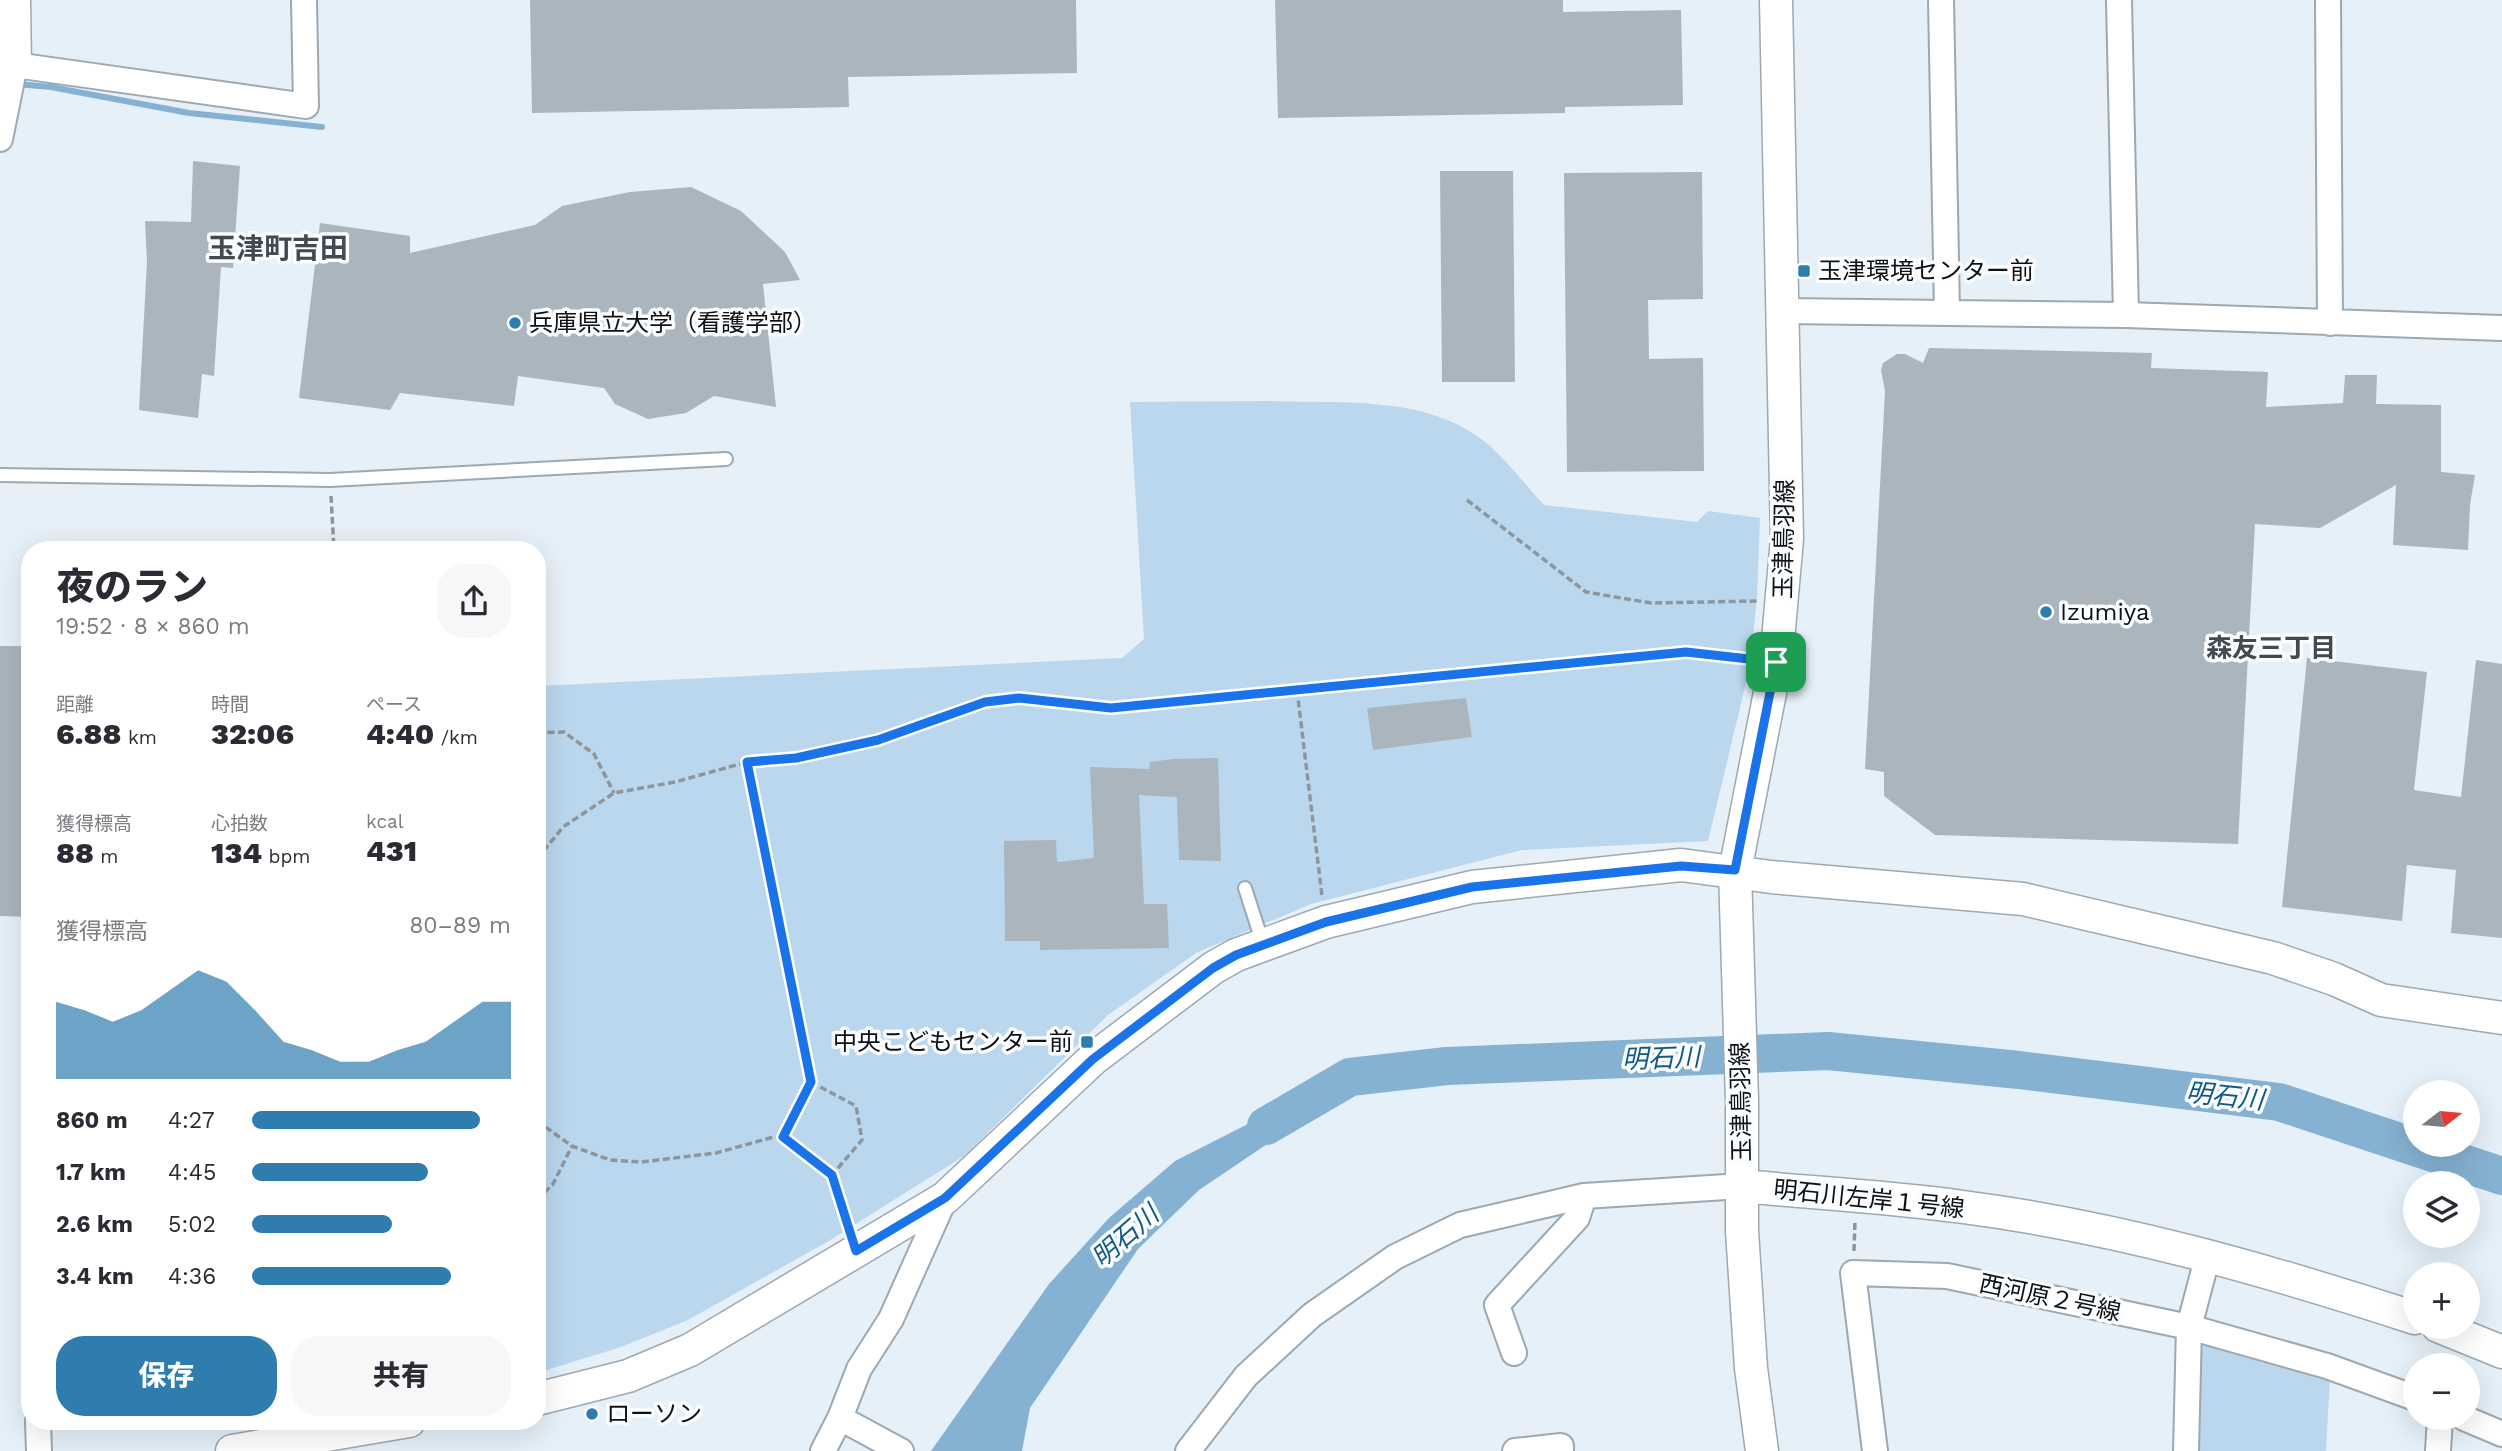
<!DOCTYPE html>
<html lang="ja">
<meta charset="utf-8">
<style>
:root{--surface:#fff;--page:#f7f7f7;--text:#2b2b33;--muted:#7c7c81;--accent:#2f7daf}
body{margin:0;font-family:"Work Sans","Noto Sans JP",sans-serif;background:var(--page);color:var(--text);height:100vh;display:flex;flex-direction:column;font-size:26px;white-space:nowrap}
*{box-sizing:border-box;margin:0}
p{font-size:23px;color:var(--muted)}
.icon{flex:none;width:38px;height:38px;fill:none;stroke:currentColor;stroke-width:2;stroke-linecap:round;stroke-linejoin:round}
.map{position:relative;flex:1;overflow:hidden}
.drawer{position:absolute;left:21px;top:541px;width:525px;height:889px;display:flex;flex-direction:column;background:var(--surface);border-radius:28px;box-shadow:0 7px 28px #0002}
.drawer>*{flex:none}
.needle{width:46px;rotate:74deg}
.fabs{position:absolute;left:2403px;top:1080px;display:grid;gap:14px}
.fabs a{display:grid;place-items:center;width:77px;height:77px;border-radius:50%;background:var(--surface);box-shadow:0 7px 28px #0002;font-size:35px}
.pin{position:absolute;display:grid;place-items:center;width:60px;height:60px;color:#fff;margin:-30px;border-radius:14px;box-shadow:0 4px 10px #0006}
.round{display:grid;place-items:center;flex:none;width:74px;height:74px;border-radius:28px;background:var(--page)}
.summary{display:flex;align-items:center;justify-content:space-between;height:119px;padding:0 35px}
h1{font-size:38px;font-weight:800;line-height:52px}
.figures{display:grid;grid-template-columns:repeat(3,1fr);gap:10px;height:119px;padding:7px 35px}
.figures div{display:grid;align-content:center}
.figures b{font-size:30px;font-weight:800}
.figures small{font-size:19px;font-weight:400}
.figures p{font-size:19px}
.chart{height:196px;padding:14px 35px}
.chart p{display:flex;justify-content:space-between}
.chart svg{width:100%;height:126px;margin-top:7px;fill:var(--accent);opacity:.7}
.primary-button{display:flex;gap:14px;margin-top:auto;padding:14px 35px}
.primary-button a{flex:1;height:80px;border-radius:28px;background:var(--accent);color:#fff;font-size:28px;font-weight:800;line-height:80px;text-align:center}
.primary-button a+a{background:var(--page);color:var(--text)}
ul{padding:0 35px;list-style:none;font-size:23px}
li{display:grid;grid-template-columns:112px 84px 1fr;align-items:center;height:52px}
li i{height:18px;border-radius:9px;background:var(--accent)}
.map>svg:first-child{display:block}
</style>
<div class="map">
<svg width="2502" height="1451" viewBox="0 0 2502 1451">
<rect width="100%" height="100%" fill="#e5f0f9"/>
<path fill="#bad7ed" d="M 1269,401 C 1343,404 1430,394 1490,446 C 1509,463 1526,486 1544,505 L 1697,522 L 1708,511 L 1760,518 L 1757,597 L 1750,666 L 1708,841 L 1522,850 L 1311,904 L 1196,953 L 1108,1015 L 964,1156 L 827,1242 L 688,1320 L 621,1347 L 537,1373 L 537,686 L 1122,658 L 1144,639 L 1130,402 Z
M 2206,1344 L 2330,1377 L 2326,1451 L 2195,1451 L 2197,1351 Z"/>
<path fill="#85b1d2" d="M 1323,1086 L 1276,1138 L 1199,1190 L 1138,1249 L 1030,1408 L 1022,1451 L 931,1451 L 1049,1284 L 1109,1218 L 1175,1161 Z"/>
<g fill="none" stroke-linecap="round" stroke-linejoin="round">
<path stroke="#85b1d2" stroke-width="6" d="M 16,84 L 51,87 L 189,113 L 322,127"/>
<path stroke="#85b1d2" stroke-width="38" d="M 1266,1126 L 1350,1077 L 1447,1066 L 1828,1051 L 2019,1070 L 2279,1102 L 2502,1176"/>
</g>
<path fill="#aab5bd" d="M 530,0 L 1076,0 L 1077,73 L 848,77 L 849,107 L 532,113 Z
M 1275,0 L 1563,0 L 1563,12 L 1681,10 L 1683,105 L 1565,107 L 1565,113 L 1278,118 Z
M 193,161 L 240,166 L 233,268 L 221,267 L 214,376 L 202,374 L 198,418 L 139,410 L 147,261 L 145,221 L 191,222 Z
M 1440,171 L 1513,171 L 1515,382 L 1442,382 Z
M 1702,172 L 1703,299 L 1648,300 L 1649,359 L 1703,358 L 1704,471 L 1567,472 L 1564,173 Z
M 691,187 L 741,211 L 785,252 L 800,280 L 763,284 L 776,407 L 714,396 L 686,413 L 648,419 L 615,404 L 604,388 L 518,376 L 514,406 L 400,393 L 390,410 L 299,398 L 320,223 L 410,236 L 410,253 L 535,225 L 562,206 L 630,192 Z
M 1929,348 L 2152,353 L 2151,368 L 2268,372 L 2266,407 L 2343,403 L 2345,375 L 2377,375 L 2376,404 L 2441,405 L 2441,472 L 2475,475 L 2470,505 L 2468,550 L 2393,545 L 2396,485 L 2320,528 L 2255,524 L 2238,844 L 1935,835 L 1884,796 L 1884,772 L 1865,769 L 1885,391 L 1881,370 L 1883,363 L 1897,354 L 1905,354 L 1923,363 Z
M 0,646 L 30,646 L 27,751 L 30,917 L 0,916 Z
M 2307,658 L 2427,672 L 2414,790 L 2461,797 L 2476,660 L 2502,664 L 2502,938 L 2451,933 L 2456,870 L 2407,865 L 2402,921 L 2282,907 Z
M 1466,698 L 1472,737 L 1373,750 L 1367,708 Z
M 1218,758 L 1221,861 L 1179,860 L 1177,797 L 1139,795 L 1144,904 L 1167,904 L 1169,948 L 1040,950 L 1040,941 L 1005,941 L 1004,841 L 1056,840 L 1057,862 L 1094,858 L 1090,767 L 1149,769 L 1150,762 L 1174,759 Z"/>
<g fill="none" stroke-linecap="round" stroke-linejoin="round">
<g stroke="#9da8b1" stroke-width="16">
<path id="service" d="M 0,475 L 330,480 L 726,459
M 1245,888 L 1263,944"/>
</g>
<g stroke="#9da8b1" stroke-width="28">
<path id="minor" d="M 1941,0 L 1947,313
M 2119,0 L 2126,315
M 2328,0 L 2330,323
M 0,139 L 15,65 L 306,106 L 304,0
M 1782,311 L 2126,315 L 2502,328
M 1514,1353 L 1497,1305 L 1577,1218 L 1584,1196
M 840,1418 L 901,1451
M 2464,1418 L 2502,1434
M 38,1421 L 39,1451
M 823,1451 L 840,1418 L 859,1369 L 891,1319 L 945,1198
M 1188,1451 L 1246,1376 L 1312,1315 L 1395,1257 L 1460,1225 L 1584,1196 L 1742,1186
M 1515,1451 L 1561,1446 L 1561,1451
M 1875,1451 L 1853,1273 L 1947,1276 L 2189,1327 L 2327,1366 L 2415,1398
M 2186,1451 L 2189,1327 L 2208,1255
M 2438,1451 L 2440,1418"/>
</g>
<g stroke="#9da8b1" stroke-width="35">
<path id="tertiary" d="M 0,64 L 15,65 L 14,0
M 1742,1186 C 1816,1193 1890,1197 1963,1207 C 2118,1227 2267,1270 2415,1318
M 2438,1326 L 2502,1352
M 537,1399 L 628,1376 L 690,1350 L 945,1198 L 1093,1059 L 1213,968 L 1236,955 L 1326,922 L 1472,887 L 1681,865 L 1771,877 L 2023,899 L 2273,958 L 2334,979 L 2381,1000 L 2502,1018
M 232,1451 L 409,1421
M 1762,1451 L 1751,1368 L 1742,1231 L 1742,1101 L 1735,871 L 1776,662 L 1787,539 L 1776,0"/>
</g>
<path stroke="#8e969c" stroke-width="3.5" stroke-dasharray="7 3.5" stroke-linecap="butt" d="M 331,496 L 334,550
M 1467,500 L 1586,592 L 1651,603 L 1757,601
M 1297,690 L 1322,896
M 537,733 L 564,732 L 594,754 L 614,793
M 747,762 L 811,1082 L 783,1137
M 537,859 L 563,827 L 614,793 L 675,782 L 747,762 L 796,758 L 878,740 L 985,702 L 1019,698 L 1111,708 L 1686,652 L 1749,659
M 811,1082 L 856,1106 L 862,1140 L 832,1175
M 537,1121 L 572,1146 L 610,1160 L 641,1162 L 716,1153 L 770,1138 L 783,1137 L 832,1175 L 848,1226
M 537,1200 L 553,1184 L 572,1146
M 1854,1251 L 1855,1220"/>
<use href="#service" stroke="#fff" stroke-width="12"/>
<use href="#minor" stroke="#fff" stroke-width="24"/>
<use href="#tertiary" stroke="#fff" stroke-width="32"/>
</g>
<g fill="none" stroke-linecap="round" stroke-linejoin="round">
<g stroke="#fff" stroke-width="14">
<path id="route" d="M 1686,652 L 1776,662 L 1735,870 L 1681,866 L 1472,887 L 1326,922 L 1236,955 L 1213,968 L 1093,1059 L 945,1198 L 856,1251 L 832,1175 L 783,1137 L 811,1082 L 747,762 L 796,758 L 878,740 L 985,702 L 1019,698 L 1111,708 Z"/>
</g>
<use href="#route" stroke="#1a73e8" stroke-width="9"/>
</g>
<g fill="#2f7daf" stroke="#fafcfe" stroke-width="2.5">
<rect x="1797" y="264" width="14" height="14" rx="3.5"/>
<circle cx="515" cy="323" r="7"/>
<circle cx="2046" cy="612" r="7"/>
<rect x="1080" y="1035" width="14" height="14" rx="3.5"/>
<circle cx="592" cy="1414" r="7"/>
</g>
<g text-anchor="middle" dominant-baseline="central" stroke-width="7" stroke-linejoin="round" paint-order="stroke">
<g font-size="24" fill="#0d1114" stroke="#fafcfe" text-anchor="start">
<text x="1818" y="271">玉津環境センター前</text>
<text x="529" y="323">兵庫県立大学（看護学部）</text>
<text x="2060" y="612">Izumiya</text>
<text x="1073" y="1042" text-anchor="end">中央こどもセンター前</text>
<text x="606" y="1414">ローソン</text>
</g>
<g font-size="24" fill="#0d1114" stroke="#fafcfe">
<text transform="translate(1784 539) rotate(-89)">玉津鳥羽線</text>
<text transform="translate(1741 1102) rotate(-91)">玉津鳥羽線</text>
<text transform="translate(1869 1199) rotate(6)">明石川左岸１号線</text>
<text transform="translate(2050 1298) rotate(12)">西河原２号線</text>
</g>
<g font-size="26" font-weight="bold" fill="#414a51" stroke="#fafcfe">
<text x="2271" y="648">森友三丁目</text>
</g>
<g font-size="26" font-style="italic" fill="#115a85" stroke="#fafcfe">
<text transform="translate(1661 1058) rotate(-2)">明石川</text>
<text transform="translate(2225 1096) rotate(6)">明石川</text>
<text transform="translate(1125 1236) rotate(-41)">明石川</text>
</g>
<g font-size="28" font-weight="bold" fill="#414a51" stroke="#fafcfe">
<text x="278" y="248">玉津町吉田</text>
</g>
</g>
</svg>
<div class="fabs">
<a><svg class="needle" viewBox="-14 -14 28 28"><path d="M0-13l5 13h-10z" fill="#e53935"/><path d="M0 13l5-13h-10z" fill="#7c7c81"/></svg></a>
<a><svg class="icon" aria-label="layers" viewBox="0 0 24 24"><path d="M12 4l9 5-9 5-9-5zM3 14l9 5 9-5"/></svg></a>
<a>+</a>
<a>−</a>
</div>
<div class="pin" style="left:1776px;top:662px;background:#1e9e55"><svg class="icon" aria-label="arrive" viewBox="0 0 24 24"><path d="M6 21V4h12l-3 4 3 4H6"/></svg></div>
<section class="drawer">
<div class="summary"><div><h1>夜のラン</h1><p>19:52 · 8 × 860 m</p></div><a class="round"><svg class="icon" aria-label="share" viewBox="0 0 24 24"><path d="M12 15V3M7 8l5-5 5 5M5 13v7h14v-7"/></svg></a></div>
<div class="figures">
<div><p>距離</p><b>6.88<small> km</small></b></div>
<div><p>時間</p><b>32:06</b></div>
<div><p>ペース</p><b>4:40<small> /km</small></b></div>
</div>
<div class="figures">
<div><p>獲得標高</p><b>88<small> m</small></b></div>
<div><p>心拍数</p><b>134<small> bpm</small></b></div>
<div><p>kcal</p><b>431</b></div>
</div>
<div class="chart"><p><span>獲得標高</span>80–89 m</p>
<svg viewBox="0 0 160 44" preserveAspectRatio="none"><path d="M0 44V17L10 20L20 24L30 20L40 13L50 6L60 10L70 20L80 31L90 34L100 38L110 38L120 34L130 31L140 24L150 17L160 17V44z"/></svg>
</div>
<ul>
<li><b>860 m</b>4:27<i style="width:88%"></i></li>
<li><b>1.7 km</b>4:45<i style="width:68%"></i></li>
<li><b>2.6 km</b>5:02<i style="width:54%"></i></li>
<li><b>3.4 km</b>4:36<i style="width:77%"></i></li>
</ul>
<div class="primary-button"><a>保存</a><a>共有</a></div>
</section>
</div>
